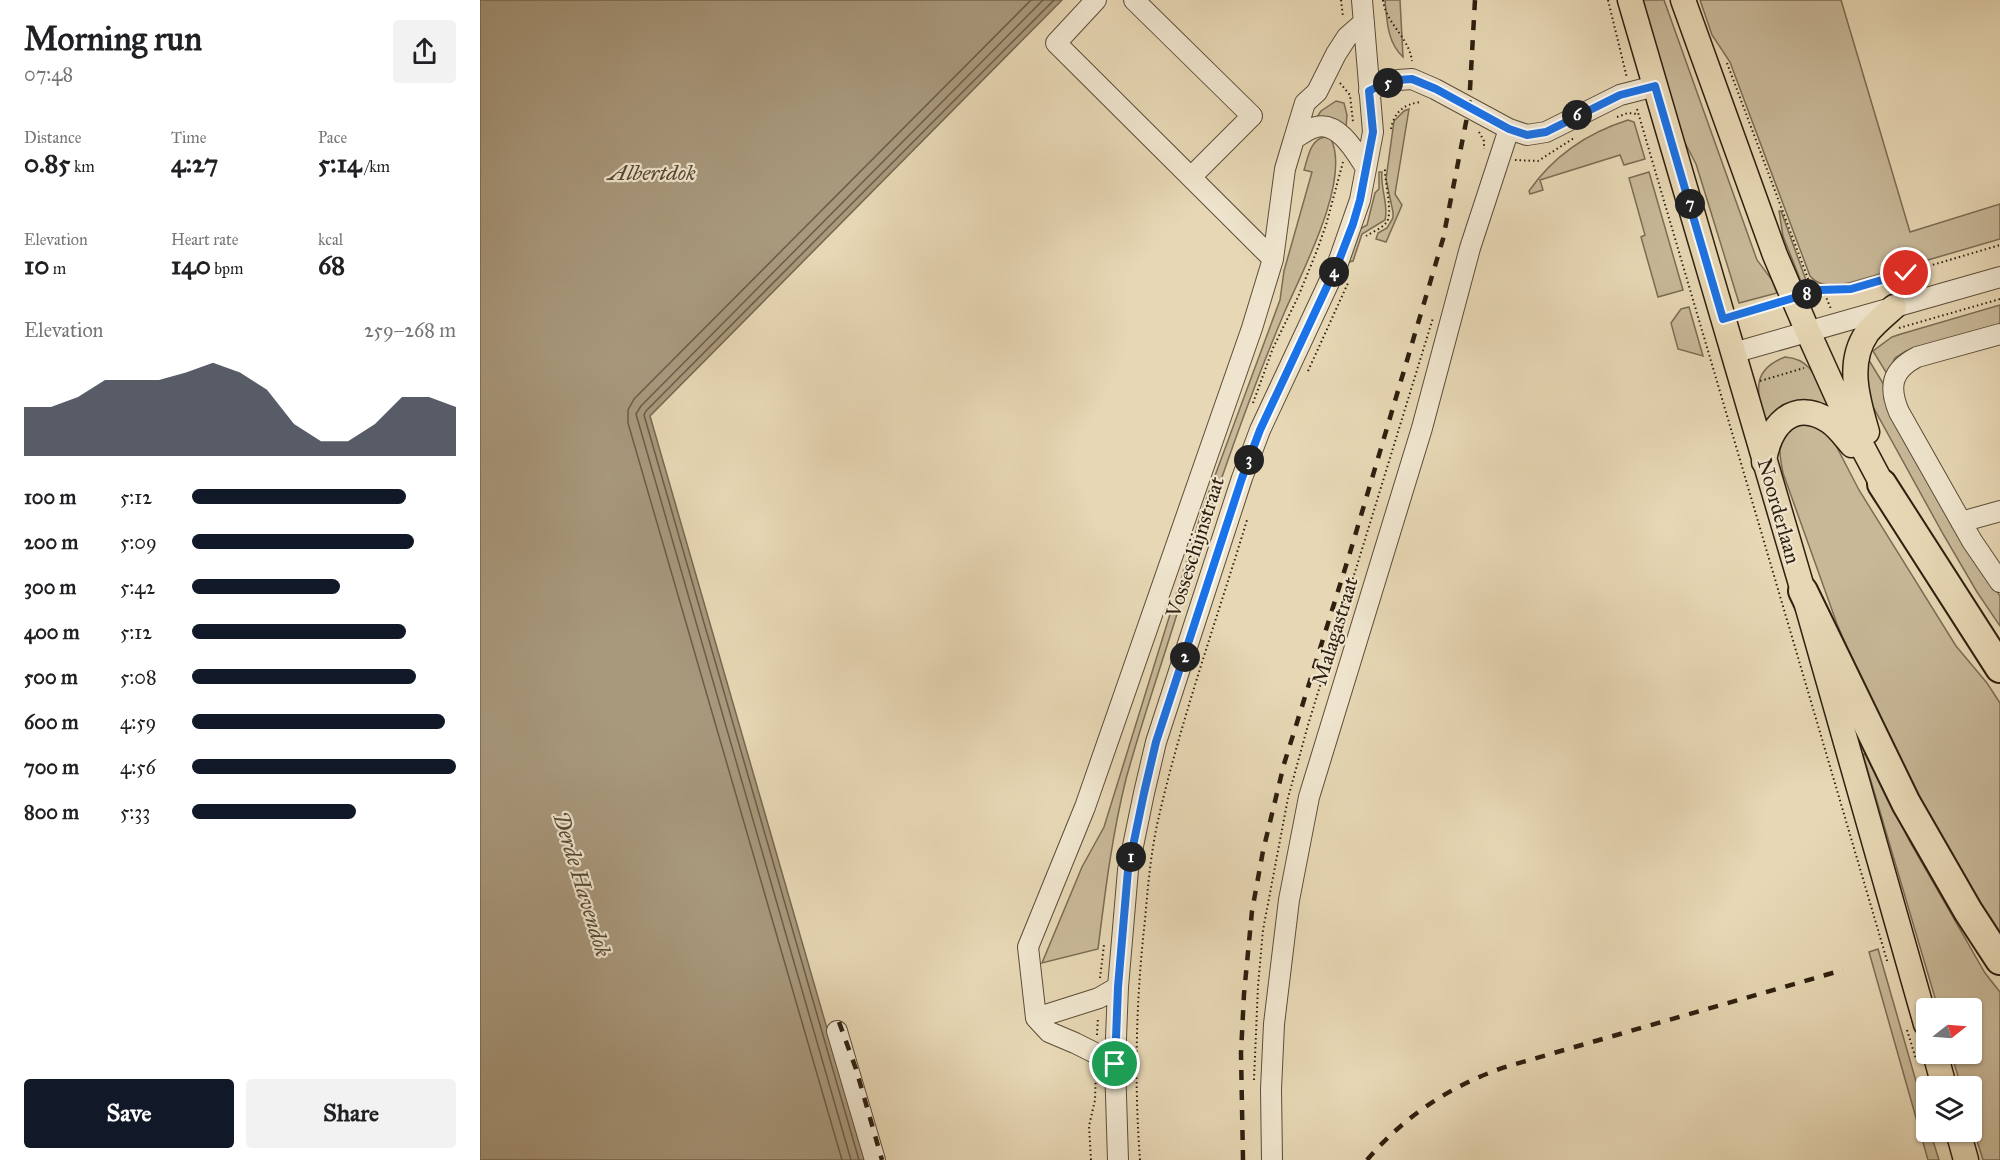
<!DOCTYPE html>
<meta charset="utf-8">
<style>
:root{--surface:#fff;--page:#f2f2f2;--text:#202124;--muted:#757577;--accent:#111827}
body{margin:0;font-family:"IM FELL Great Primer",serif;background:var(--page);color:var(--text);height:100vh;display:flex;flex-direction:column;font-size:22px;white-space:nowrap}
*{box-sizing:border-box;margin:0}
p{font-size:20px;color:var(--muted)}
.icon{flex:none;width:33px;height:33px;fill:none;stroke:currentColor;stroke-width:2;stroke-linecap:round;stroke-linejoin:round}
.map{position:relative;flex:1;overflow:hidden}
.side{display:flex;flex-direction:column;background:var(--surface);width:480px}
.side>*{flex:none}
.needle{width:39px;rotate:73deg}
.fabs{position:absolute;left:1436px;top:998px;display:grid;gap:12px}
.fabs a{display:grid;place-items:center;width:66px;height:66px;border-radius:6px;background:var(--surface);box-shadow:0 2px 4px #0004;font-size:30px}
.pin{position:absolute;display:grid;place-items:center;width:51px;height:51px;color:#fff;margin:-26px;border:3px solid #fff;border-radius:50%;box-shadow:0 2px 6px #0007}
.km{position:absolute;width:30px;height:30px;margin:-15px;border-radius:50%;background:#222;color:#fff;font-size:16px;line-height:30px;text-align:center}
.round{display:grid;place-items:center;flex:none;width:63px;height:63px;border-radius:6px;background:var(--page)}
.headline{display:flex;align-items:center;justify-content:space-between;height:102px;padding:0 24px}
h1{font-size:33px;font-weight:700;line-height:45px}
.figures{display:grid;grid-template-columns:repeat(3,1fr);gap:9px;height:102px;padding:6px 24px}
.figures div{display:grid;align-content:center}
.figures b{font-size:26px;font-weight:700}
.figures small{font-size:16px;font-weight:400}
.figures p{font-size:16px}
.chart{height:168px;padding:12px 24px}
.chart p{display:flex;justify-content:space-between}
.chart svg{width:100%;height:108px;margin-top:6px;fill:var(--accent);opacity:.7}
.button{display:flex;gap:12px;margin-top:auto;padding:12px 24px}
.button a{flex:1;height:69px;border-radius:6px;background:var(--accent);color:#fff;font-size:24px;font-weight:700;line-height:69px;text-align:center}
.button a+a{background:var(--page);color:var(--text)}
ul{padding:0 24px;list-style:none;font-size:20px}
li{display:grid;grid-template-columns:96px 72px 1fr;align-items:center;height:45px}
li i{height:15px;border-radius:8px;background:var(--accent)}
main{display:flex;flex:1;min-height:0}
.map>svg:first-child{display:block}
</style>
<main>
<section class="side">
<div class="headline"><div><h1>Morning run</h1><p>07:48</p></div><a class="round"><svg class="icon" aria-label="share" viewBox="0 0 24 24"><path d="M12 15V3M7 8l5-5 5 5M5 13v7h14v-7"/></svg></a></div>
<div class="figures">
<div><p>Distance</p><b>0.85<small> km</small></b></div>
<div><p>Time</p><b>4:27</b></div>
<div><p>Pace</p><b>5:14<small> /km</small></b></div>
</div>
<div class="figures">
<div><p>Elevation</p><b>10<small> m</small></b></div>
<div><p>Heart rate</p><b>140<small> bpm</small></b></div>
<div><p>kcal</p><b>68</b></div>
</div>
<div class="chart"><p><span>Elevation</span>259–268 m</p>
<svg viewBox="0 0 160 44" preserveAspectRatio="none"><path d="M0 44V24L10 24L20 20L30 13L40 13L50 13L60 10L70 6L80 10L90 17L100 31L110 38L120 38L130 31L140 20L150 20L160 24V44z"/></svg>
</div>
<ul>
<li><b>100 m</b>5:12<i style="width:81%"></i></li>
<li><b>200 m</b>5:09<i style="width:84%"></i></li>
<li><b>300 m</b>5:42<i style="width:56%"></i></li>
<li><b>400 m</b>5:12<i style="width:81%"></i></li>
<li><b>500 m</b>5:08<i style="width:85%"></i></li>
<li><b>600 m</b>4:59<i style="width:96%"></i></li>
<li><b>700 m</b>4:56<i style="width:100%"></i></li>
<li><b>800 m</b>5:33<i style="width:62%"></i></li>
</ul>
<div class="button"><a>Save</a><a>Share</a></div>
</section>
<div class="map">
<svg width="1520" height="1160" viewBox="0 0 1520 1160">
<rect width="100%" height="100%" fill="#e7d7b4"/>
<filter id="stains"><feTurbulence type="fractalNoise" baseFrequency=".00333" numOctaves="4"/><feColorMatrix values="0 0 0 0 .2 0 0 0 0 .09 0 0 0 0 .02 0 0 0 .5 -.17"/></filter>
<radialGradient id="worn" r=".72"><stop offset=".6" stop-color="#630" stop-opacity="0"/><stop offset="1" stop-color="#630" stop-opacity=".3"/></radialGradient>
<path fill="#c8b898" stroke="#7b6c54" stroke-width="1.5" d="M 905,0 L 920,0 L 923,57 C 907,42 907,21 905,0 Z
M 1162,0 L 1184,0 L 1277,260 L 1292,280 L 1297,293 L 1259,303 L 1221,180 L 1216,164 L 1202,137 Z
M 1220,0 L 1361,0 L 1430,232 L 1520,204 L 1520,239 L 1369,283 C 1355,285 1340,288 1330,276 L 1250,62 L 1232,35 Z
M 856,101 L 864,103 L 867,115 L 866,128 L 837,117 L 841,111 Z
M 929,109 L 915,194 L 922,205 L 906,242 L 896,239 L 898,233 L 907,228 L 913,218 L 913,212 L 906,179 L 914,121 L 924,111 Z
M 1148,120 L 1154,122 L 1165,159 L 1144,165 L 1140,155 L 1060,180 L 1063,190 L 1050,194 L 1049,191 C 1074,155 1107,133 1148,120 Z
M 845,137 L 851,139 C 871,180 822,272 805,311 C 763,410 729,512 697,614 C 680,669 661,724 646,779 C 632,835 625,893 618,949 L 562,963 L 602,867 L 624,827 L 723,508 L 800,300 L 804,271 L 832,172 L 824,170 C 828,158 830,139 845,137 Z
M 899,172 L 902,172 C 900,188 909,205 905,220 L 882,234 L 873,261 L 869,262 L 880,229 L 887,225 L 895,193 L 899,189 Z
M 1169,172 L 1203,290 L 1178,297 L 1161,237 L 1165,235 L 1149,178 Z
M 1299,211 L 1301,211 L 1327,283 L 1322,284 L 1303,236 Z
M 1520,305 L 1520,325 L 1426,351 L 1415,358 L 1407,374 L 1393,351 L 1412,337 L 1421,334 Z
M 1209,307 L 1223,356 L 1198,349 L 1191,323 L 1201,309 Z
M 1305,357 C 1334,359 1337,382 1348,405 L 1346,409 L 1285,424 C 1278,393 1269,371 1305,357 Z
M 1387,357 L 1404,385 L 1404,398 L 1406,403 L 1485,545 L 1520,596 L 1520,626 L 1497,592 L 1463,534 L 1386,394 Z
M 1323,422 L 1333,424 L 1351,436 L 1379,490 L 1476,646 L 1507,683 L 1520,703 L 1520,938 L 1443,811 L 1395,714 L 1357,624 L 1303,473 C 1300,458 1298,447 1303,433 Z
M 1383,754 L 1387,755 L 1430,842 L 1505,973 L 1520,992 L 1520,1160 L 1503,1160 L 1491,1121 L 1491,1086 L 1481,1086 L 1471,1053 L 1491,1053 L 1491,1008 L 1458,1008 Z
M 1398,949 L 1446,1116 L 1446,1131 L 1450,1131 L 1459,1160 L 1448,1160 L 1389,952 Z"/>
<path fill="#a8987c" stroke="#776850" stroke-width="1.5" d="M 0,0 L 582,0 L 170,416 L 385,1160 L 0,1160 Z"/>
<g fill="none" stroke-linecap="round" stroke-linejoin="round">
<path stroke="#6b5c46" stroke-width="1.5" d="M 362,1160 L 148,423 L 148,410 L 154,399 L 551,0
M 371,1160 L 156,414 L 161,406 L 563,0
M 379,1160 L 164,415 L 166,411 L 574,0"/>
<g stroke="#5c4d38" stroke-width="22">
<path id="minor" d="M 616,0 L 576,43 L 793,259 L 772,328 L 605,807 L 548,947 L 556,1018 L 569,1032 L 595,1043 L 635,1063
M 654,0 L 772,116 L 711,177
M 889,91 L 901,85 L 918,80 L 932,79 L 955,89 L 1029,129 L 1047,135 L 1066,132 L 1140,95 L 1175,86
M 814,139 L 825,103 L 837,92 L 856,54 L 867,37 L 884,22
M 793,259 L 805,169 L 814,139 C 820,135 828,129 836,127 C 859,121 876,153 886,168
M 1520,334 L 1437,357 C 1412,370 1408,386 1419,412 L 1492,541 L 1520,582
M 1253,353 L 1520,277
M 1481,522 L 1520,511
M 556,1018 L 619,998 L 638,987
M 357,1031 L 395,1160
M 638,1160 L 635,1063 L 638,987 L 648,870 L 664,793 L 676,742 L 762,478 L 780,430 L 858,263 L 880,200 L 893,132 L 882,0
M 792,1160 L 791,1089 L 794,1024 L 809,900 L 829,797 L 942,428 L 990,248 L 1029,129"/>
</g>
<g stroke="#2e1f0f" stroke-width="27">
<path id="major" d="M 1150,0 L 1323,591 L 1446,1024
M 1203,0 L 1295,255 L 1328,332 L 1366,416 L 1402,484
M 1387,432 C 1378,401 1366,363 1387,333 C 1394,324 1405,315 1414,307
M 1284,462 C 1288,427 1313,397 1349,421 C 1358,427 1365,437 1372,445
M 1455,1053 L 1464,1086
M 1478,1131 L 1486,1160"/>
</g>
<g stroke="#2e1f0f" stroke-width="32">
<path id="highway" d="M 1402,484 L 1520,668
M 1323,591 L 1426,803 L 1488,911 L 1520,960"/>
</g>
<path stroke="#2e1f0f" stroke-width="2" stroke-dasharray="1.5 3" stroke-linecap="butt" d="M 861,0 L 863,17
M 903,0 C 906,24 929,37 932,61
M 1128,0 L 1147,78
M 1247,63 L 1330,284 L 1335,289 L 1371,289 L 1520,245
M 860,83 L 870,95 L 873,122
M 1157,109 L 1408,964
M 1137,117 L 1148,113 L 1157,114
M 911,129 C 914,112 924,104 941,102
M 999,132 L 1004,141 L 1004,149
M 1035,160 L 1058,161 L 1094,138
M 886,236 C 892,232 901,229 906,223 C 914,214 904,181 905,167
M 1343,290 L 1351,309
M 1261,314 L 1295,304
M 1419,328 L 1520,299
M 828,371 L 868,283
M 1280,381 L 1324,368
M 773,403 L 793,348 L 818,297 L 836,253 L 846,225 L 863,162
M 620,978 L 624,945
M 1427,1030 L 1436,1059
M 617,1035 L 618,1017
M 774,1080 L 778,986 L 783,930 L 808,798 L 828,725 L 953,318
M 611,1160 L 609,1126 L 615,1100 L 616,1071
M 660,1160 C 654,1080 656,999 665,920 C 668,885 671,850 679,816 C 702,716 737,619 767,520"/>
<use href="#minor" stroke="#efe5ce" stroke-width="20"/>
<use href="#major" stroke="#e7d7b4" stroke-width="24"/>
<use href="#highway" stroke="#e7d7b4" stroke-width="28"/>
<path stroke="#2e1f0f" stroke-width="4.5" stroke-dasharray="10 10" stroke-linecap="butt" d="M 359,1022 L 376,1069 L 402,1160
M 763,1160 L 761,1053 L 764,994 L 772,911 L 783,851 L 804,764 L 869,556 L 963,239 L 989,107 L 995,0
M 887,1160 C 925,1115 976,1082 1032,1065 L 1363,970"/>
</g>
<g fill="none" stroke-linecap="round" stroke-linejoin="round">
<g stroke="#fff" stroke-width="12">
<path id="route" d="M 635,1064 L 638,987 L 648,870 L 664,793 L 676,742 L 762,478 L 780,430 L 858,263 L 873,224 L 880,200 L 893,132 L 889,91 L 901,85 L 918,80 L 932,79 L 956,89 L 1029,129 L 1047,135 L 1066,132 L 1140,95 L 1175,86 L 1243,319 L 1340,290 L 1371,289 L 1426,273"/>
</g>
<use href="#route" stroke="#1a73e8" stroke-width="8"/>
</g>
<g text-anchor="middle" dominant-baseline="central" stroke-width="4.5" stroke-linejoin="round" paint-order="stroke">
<g font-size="21" fill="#2e1f0f" stroke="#efe5ce">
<text transform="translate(1299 511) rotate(74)">Noorderlaan</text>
<text transform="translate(715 547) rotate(-72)">Vosseschijnstraat</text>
<text transform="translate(855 631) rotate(-73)">Malagastraat</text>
</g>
<g font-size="22" font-style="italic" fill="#594935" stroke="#efe5ce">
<text x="172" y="172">Albertdok</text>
<text transform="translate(102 884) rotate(73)">Derde Havendok</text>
</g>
</g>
<rect width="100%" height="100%" filter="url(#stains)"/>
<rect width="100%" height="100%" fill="url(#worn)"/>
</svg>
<div class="fabs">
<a><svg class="needle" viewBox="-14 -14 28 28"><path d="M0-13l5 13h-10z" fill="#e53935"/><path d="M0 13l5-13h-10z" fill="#757577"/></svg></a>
<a><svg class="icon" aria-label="layers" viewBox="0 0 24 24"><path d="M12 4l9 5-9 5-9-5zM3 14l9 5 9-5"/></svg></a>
</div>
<div class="pin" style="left:635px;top:1064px;background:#1e9e55"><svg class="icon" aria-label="arrive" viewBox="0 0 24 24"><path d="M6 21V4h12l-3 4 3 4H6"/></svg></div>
<div class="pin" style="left:1426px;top:273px;background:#d93025"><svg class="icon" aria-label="check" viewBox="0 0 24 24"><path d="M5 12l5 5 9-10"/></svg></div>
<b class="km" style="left:651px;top:857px">1</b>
<b class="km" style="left:705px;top:657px">2</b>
<b class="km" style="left:769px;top:460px">3</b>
<b class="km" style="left:854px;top:272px">4</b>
<b class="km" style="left:908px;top:83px">5</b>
<b class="km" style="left:1097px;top:115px">6</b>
<b class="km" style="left:1210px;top:204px">7</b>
<b class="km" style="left:1327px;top:294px">8</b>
</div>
</main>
